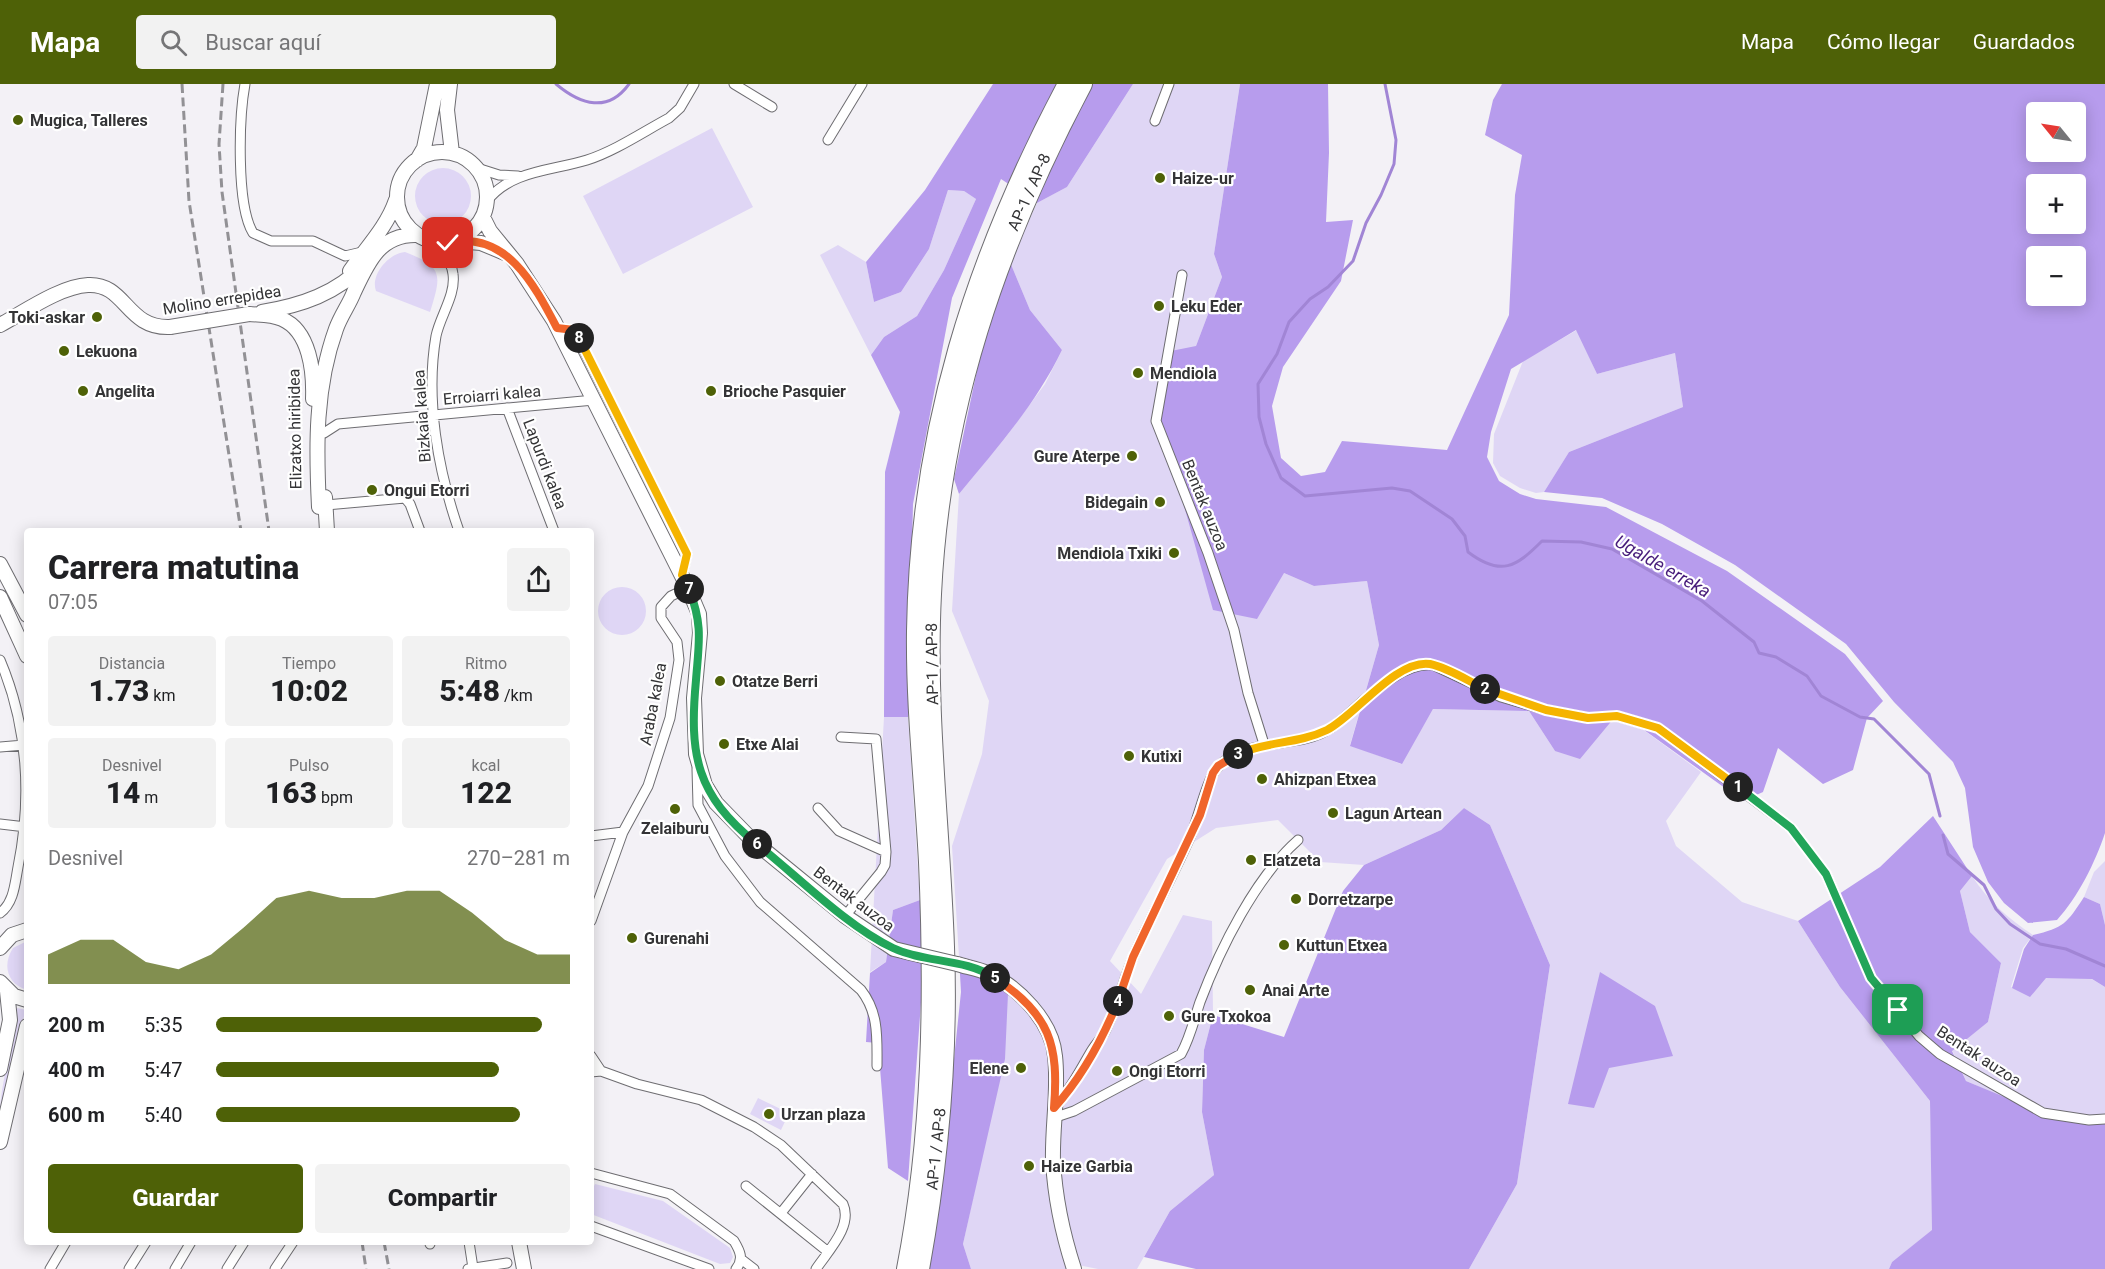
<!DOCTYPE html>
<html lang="es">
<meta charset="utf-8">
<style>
:root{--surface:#fff;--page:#f2f2f2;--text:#202124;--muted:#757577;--accent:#4e6107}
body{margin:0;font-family:Roboto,sans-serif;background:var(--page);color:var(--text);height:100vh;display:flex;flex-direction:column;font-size:22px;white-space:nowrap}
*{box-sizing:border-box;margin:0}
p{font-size:20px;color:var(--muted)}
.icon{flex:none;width:33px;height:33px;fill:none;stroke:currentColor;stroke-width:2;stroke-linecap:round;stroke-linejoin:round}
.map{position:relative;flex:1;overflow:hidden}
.drawer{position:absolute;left:24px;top:444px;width:570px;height:717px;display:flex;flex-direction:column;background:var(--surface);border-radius:6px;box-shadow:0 3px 15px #0003}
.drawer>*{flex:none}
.needle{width:39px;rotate:300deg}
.controls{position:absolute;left:2026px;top:18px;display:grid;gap:12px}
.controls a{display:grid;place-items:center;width:60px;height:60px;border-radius:6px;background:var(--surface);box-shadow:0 3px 15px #0003;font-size:30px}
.pin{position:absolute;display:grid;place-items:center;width:51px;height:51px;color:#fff;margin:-26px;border-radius:12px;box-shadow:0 3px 9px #0006}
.km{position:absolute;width:30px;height:30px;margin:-15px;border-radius:50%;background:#222;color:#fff;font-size:16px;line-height:30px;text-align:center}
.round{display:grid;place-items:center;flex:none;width:63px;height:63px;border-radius:6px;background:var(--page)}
.summary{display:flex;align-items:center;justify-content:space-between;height:102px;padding:0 24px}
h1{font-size:33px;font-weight:800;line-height:45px}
.stats{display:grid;grid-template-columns:repeat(3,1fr);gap:9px;height:102px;padding:6px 24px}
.stats div{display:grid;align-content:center;border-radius:6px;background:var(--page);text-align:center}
.stats b{font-size:30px;font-weight:800}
.stats small{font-size:16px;font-weight:400}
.stats p{font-size:16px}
.chart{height:168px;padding:12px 24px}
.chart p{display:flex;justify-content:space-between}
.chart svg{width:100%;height:108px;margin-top:6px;fill:var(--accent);opacity:.7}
.button{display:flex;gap:12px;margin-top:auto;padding:12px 24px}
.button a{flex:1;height:69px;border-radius:6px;background:var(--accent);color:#fff;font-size:24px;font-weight:800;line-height:69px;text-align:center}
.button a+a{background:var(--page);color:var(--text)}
ul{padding:0 24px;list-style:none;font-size:20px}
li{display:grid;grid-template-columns:96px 72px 1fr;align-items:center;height:45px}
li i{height:15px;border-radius:8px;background:var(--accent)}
header{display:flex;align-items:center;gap:36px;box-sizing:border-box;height:84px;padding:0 30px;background:var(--accent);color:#fff}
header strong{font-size:28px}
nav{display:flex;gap:33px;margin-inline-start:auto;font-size:21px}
.search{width:420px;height:54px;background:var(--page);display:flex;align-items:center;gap:15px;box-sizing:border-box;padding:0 21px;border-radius:6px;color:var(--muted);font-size:22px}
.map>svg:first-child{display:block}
</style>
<header>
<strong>Mapa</strong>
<div class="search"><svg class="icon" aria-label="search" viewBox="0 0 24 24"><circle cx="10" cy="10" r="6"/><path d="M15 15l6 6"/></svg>Buscar aquí</div>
<nav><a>Mapa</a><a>Cómo llegar</a><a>Guardados</a></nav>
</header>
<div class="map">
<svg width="2105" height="1185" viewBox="0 0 2105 1185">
<rect width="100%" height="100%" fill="#f3f1f6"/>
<path fill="#dfd6f5" d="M 1133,0 L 1240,0 L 1214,170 L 1222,193 L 1196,262 L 1284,489 L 1314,502 L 1367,497 L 1379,561 L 1350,661 L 1401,680 L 1433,625 L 1529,627 L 1555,667 L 1619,628 L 1701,688 L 1666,737 L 1676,762 L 1742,818 L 1798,837 L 1840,903 L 1930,1017 L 1933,1146 L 1892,1178 L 1889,1185 L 1469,1185 L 1517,1100 L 1550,881 L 1490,741 L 1464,724 L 1441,746 L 1364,781 L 1320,778 L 1278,736 L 1216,744 L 1167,775 L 1110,877 L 1141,910 L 1183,831 L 1212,837 L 1213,931 L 1204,966 L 1202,1028 L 1214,1091 L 1170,1127 L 1137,1185 L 1098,1185 L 1073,1180 L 1071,1185 L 971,1185 L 963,1160 L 974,1110 L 1009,888 L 959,873 L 952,762 L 982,670 L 989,617 L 952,527 L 959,410 L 1005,354 L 1045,300 L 1062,266 L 1030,226 L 1010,178 L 1037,119 L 1067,103 Z
M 712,44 L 753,123 L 623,190 L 583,112 Z
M415 112a28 28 0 1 1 56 0a28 28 0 1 1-56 0Z
M 948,106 L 964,107 L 976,115 L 944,186 L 917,232 L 884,253 L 871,271 L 820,171 L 838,161 L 866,178 L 874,218 L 901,208 L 929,165 Z
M 405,168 C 443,183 442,190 430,228 L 376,207 C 370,191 389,169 405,168 Z
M 1577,246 L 1597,290 L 1675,269 L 1683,323 L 1569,368 L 1544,408 L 1536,409 L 1520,404 L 1500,392 L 1493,379 L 1494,350 L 1523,277 Z
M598 527a24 24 0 1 1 48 0a24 24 0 1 1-48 0Z
M 884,633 L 908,633 L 920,816 L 893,826 L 886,878 L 870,888 Z
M 2105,777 L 2105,841 L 2100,820 L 2084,813 L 2094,788 Z
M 1972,792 C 1988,817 2009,835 2033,851 L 2023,864 L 2011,903 L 2029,911 L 2045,893 L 2090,894 L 2105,903 L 2105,1031 C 2059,1045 2008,1014 1966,997 L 1952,966 L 1988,938 L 2001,879 L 1970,848 L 1960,807 Z
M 27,857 L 27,906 C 7,900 2,881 13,864 Z
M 17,924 L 27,926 L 19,944 L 0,1031 C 0,995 15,960 17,924 Z
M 758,1014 L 789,1029 L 781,1046 L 750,1030 Z
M 595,1100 L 663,1117 L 730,1164 L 733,1173 L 730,1179 L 720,1180 L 591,1130 L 591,1109 Z"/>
<path fill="#b79ced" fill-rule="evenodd" d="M 993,0 L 1133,0 L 1067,103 L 1037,119 L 1001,95 L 952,214 L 913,420 L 908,633 L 884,633 L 885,388 L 900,328 L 871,271 L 884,253 L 917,232 L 944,186 L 976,115 L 964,107 L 948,106 L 929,165 L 901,208 L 874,218 L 866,178 L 925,106 Z
M 1240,0 L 1328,0 L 1329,69 L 1326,138 L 1353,136 L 1341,197 L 1283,283 L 1272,322 L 1281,374 L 1301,392 L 1325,388 L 1342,357 L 1447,366 L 1509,231 L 1515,111 L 1522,71 L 1485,51 L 1493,16 L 1502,0 L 2105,0 L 2105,749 C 2095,779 2078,813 2057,836 L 2028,839 L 2004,819 L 1988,798 L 1973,763 L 1965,704 L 1953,678 L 1894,618 L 1846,560 L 1735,481 L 1662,440 L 1602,414 L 1544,408 L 1569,368 L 1683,323 L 1675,269 L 1597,290 L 1576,246 L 1511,285 L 1491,348 L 1487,373 L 1499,397 L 1520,410 L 1536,415 L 1606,423 L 1727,487 L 1845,570 L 1883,617 L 1867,634 L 1853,686 L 1823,700 L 1778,664 L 1763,708 L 1743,717 L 1619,628 L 1580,675 L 1555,667 L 1529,627 L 1433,625 L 1402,680 L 1350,662 L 1379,561 L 1367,497 L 1314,502 L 1284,489 L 1257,535 L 1213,526 L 1161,339 L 1171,267 L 1196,262 L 1222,193 L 1214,170 ZM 2037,28 L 2076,28 L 2076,68 L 2037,68 ZM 2037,100 L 2076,100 L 2076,140 L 2037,140 ZM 2037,172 L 2076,172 L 2076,212 L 2037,212 Z
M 1010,178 L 1030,226 L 1062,266 C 1036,320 997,364 959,410 L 954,395 L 986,244 Z
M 1464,724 L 1490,741 L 1550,881 L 1517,1100 L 1469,1185 L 1196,1185 L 1144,1173 L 1170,1127 L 1214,1091 L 1202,1028 L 1204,966 L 1213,931 L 1284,953 L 1343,807 L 1364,781 L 1441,746 Z
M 1933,732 L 1972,792 L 1960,807 L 1970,848 L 2001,879 L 1988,938 L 1952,967 L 1966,997 L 2043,1029 L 2105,1038 L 2105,1185 L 1889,1185 L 1892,1178 L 1932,1146 L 1930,1017 L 1840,903 L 1798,837 L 1880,783 Z
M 2084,813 L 2100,820 L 2105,841 L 2105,903 L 2092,895 L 2046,894 L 2030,913 L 2012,904 L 2024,865 L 2033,851 C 2064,844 2067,839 2084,813 Z
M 920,816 L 923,891 L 908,1097 L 888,1084 L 878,959 L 866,958 L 870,889 L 886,878 L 893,826 Z
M 959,873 L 1009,888 L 1005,975 L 963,1160 L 971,1185 L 926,1185 L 942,1089 L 961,908 Z
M 1600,888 L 1655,922 L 1673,972 L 1609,984 L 1594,1024 L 1568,1020 Z"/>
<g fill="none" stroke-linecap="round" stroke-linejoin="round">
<path stroke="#a185d5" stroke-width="3" d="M 556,0 C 581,21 608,29 629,0
M 1385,0 L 1396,56 L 1394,80 L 1381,111 L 1366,139 L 1353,177 L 1328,203 L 1310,215 L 1289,238 L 1277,270 L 1258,300 L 1259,333 L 1266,360 L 1281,394 L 1305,412 L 1392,404 L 1410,407 L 1452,435 L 1465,452 L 1468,468 C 1501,493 1516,483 1542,457 L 1581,458 L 1612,465 L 1702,517 L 1754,558 L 1759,569 L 1776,573 L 1807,592 L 1821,612 L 1860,633 L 1874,635 L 1929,690 L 1940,732
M 1943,751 L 1948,770 L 1984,801 L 1996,825 L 2010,840 L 2040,860 L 2066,865 L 2105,882"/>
<g stroke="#6e6d71" stroke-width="11">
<path id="street" d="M 245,0 C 239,33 236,121 253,149 L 271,157 L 313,157 L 345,172 L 362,168
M 734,0 L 772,23
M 1155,37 L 1169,0
M 828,56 L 862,0
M 477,84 L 499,91 L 518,92
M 487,117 C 511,86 552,87 587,76 C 615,67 643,48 669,34 L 680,24 L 694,0
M 425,156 C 437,164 451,173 453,190 C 456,211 440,232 436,252 C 425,315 438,387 459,447
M 1182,191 L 1156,337 L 1208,469 L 1234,546 L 1248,609 L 1264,660
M 557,244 L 574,246 L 687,470 L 682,491
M 507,324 L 554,447
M 324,349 L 338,340 L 594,316
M 326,421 L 405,414 L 410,420 L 420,447
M 0,576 C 28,642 32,714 18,783 C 15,799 14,819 0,829
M 841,653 L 876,655 L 886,768 L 885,781 L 881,788 L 845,832
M 0,663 L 24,661
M 697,685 L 698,721 L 725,772 L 760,818 L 861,906 C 879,929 877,954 877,982
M 818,724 L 839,747 L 886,768
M 0,740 L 26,743
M 591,752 L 623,748
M 591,837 L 623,748 L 648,702 L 670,634 L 679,576 L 677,558 L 661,534 L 661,523 L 671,512 L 688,504
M 591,972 L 601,987
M 591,988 L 601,987 L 637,1000 L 701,1016 L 754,1043 L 781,1061 L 843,1120 C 853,1142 828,1167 816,1185
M 1055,1023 C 1071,1005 1080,986 1092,966 C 1097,958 1104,952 1107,943 C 1118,920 1124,894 1134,871 C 1152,830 1173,792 1191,751 C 1198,735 1207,695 1217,684 C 1247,651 1297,667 1331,644 C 1359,624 1397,577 1433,581 L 1501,613 L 1546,626 L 1588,634 L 1617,632 L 1658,644 L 1791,744 L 1826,790 L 1871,894 L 1919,952 L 1940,970 L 2043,1029 L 2089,1036 L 2105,1035
M 1053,1034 L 1074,1027 L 1181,970 C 1190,954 1194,936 1200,918 C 1220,865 1255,794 1298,756
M 591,1089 L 670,1110 L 734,1157 C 740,1167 744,1175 736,1185
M 746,1102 L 827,1167
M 781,1129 L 812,1090
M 591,1142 L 709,1185
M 430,1158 L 430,1160
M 469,1158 L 473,1184
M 741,1175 L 754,1185
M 50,1185 L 66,1158
M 129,1185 L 146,1158
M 175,1185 L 191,1158
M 227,1185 L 244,1158
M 275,1185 L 293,1158
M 468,1185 L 507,1179"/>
</g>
<g stroke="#6e6d71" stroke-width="16">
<path id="secondary" d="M 450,0 L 447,26 L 452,69
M397 113a45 45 0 1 1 90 0a45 45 0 1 1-90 0Z
M 417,76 L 424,64 L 437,0
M 483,133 L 490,147 L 517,180 L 554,237 L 688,504 L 699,530 L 700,549 L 694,614 L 696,670 L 705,701 L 716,719 L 752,756 L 845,832 L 894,865 L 919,871
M 457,157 L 481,159 L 505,169
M 350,187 C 366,164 387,143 396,116
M 262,228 C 302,221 336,210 365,180
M 249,230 C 260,231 271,230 282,235 C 310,247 314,288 313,315
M 0,241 C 24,228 61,202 88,201 C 126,199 126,245 170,243
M 325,413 L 327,447
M 319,423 C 316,363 315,303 336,245 C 341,231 349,221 354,208 C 368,178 380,150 417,151
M 0,480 L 27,531
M 0,513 L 27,572
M 0,864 L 12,851 L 27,846
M 957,880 C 967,883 978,885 988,889 C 1018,903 1052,937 1055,972 C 1059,1007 1052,1042 1053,1077 C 1055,1113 1063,1151 1074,1185
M 0,898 L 14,912 L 27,916
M 0,985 L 10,936 L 7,907
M 0,1058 L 27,942
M 519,1158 L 524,1185"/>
</g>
<g stroke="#6e6d71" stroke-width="20">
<path id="highway" d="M 906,1185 C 932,1051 934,914 928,778 C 924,701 915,624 916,547 C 919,347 974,175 1067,0
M 920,1185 C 939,1080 949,970 945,863 C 941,746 926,628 932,510 C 941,325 997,162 1083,0"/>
</g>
<use href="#street" stroke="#fff" stroke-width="9"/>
<use href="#secondary" stroke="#fff" stroke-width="14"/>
<use href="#highway" stroke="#fff" stroke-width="18"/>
<path stroke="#929195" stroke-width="3" stroke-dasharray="9 4.5" stroke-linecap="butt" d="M 182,0 L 189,117 L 241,447
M 223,0 L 219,60 L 222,108 L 269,447
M 362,1158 L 366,1185
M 384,1158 L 389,1185"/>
<g stroke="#6e6d71" stroke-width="16" stroke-linecap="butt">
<path id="secondary-bridge" d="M 170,243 L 249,230
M 919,871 L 957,880"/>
</g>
<use href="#secondary-bridge" stroke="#fff" stroke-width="14"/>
</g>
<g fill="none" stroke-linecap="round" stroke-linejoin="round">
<g stroke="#fff" stroke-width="12">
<path id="split-1" d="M 1738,703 L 1791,744 L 1826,790 L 1871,894 L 1898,926"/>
</g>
<g stroke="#fff" stroke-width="12">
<path id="split-2" d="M 1485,605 L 1546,626 L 1588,634 L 1617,632 L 1658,644 L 1738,703"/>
</g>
<g stroke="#fff" stroke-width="12">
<path id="split-3" d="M 1238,670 C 1267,657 1298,660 1327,646 C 1355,632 1396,575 1430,580 C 1449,584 1468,597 1485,605"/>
</g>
<g stroke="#fff" stroke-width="12">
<path id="split-4" d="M 1118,917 L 1133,873 L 1200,731 L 1213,689 L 1218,682 L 1238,670"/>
</g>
<g stroke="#fff" stroke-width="12">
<path id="split-5" d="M 995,894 C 1050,930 1059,961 1054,1024 C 1081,994 1103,954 1118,917"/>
</g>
<g stroke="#fff" stroke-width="12">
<path id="split-6" d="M 757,760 C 797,792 848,843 893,864 C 925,879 965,874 995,894"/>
</g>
<g stroke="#fff" stroke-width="12">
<path id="split-7" d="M 689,505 C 703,541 699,558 696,596 C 689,671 696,711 757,760"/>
</g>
<g stroke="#fff" stroke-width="12">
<path id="split-8" d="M 579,254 L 687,470 L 682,491 L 689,505"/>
</g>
<g stroke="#fff" stroke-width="12">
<path id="split-9" d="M 448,159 C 506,146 534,200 557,244 L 574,246 L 579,254"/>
</g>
<use href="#split-1" stroke="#22a559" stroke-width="8"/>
<use href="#split-2" stroke="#f5b400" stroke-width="8"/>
<use href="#split-3" stroke="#f5b400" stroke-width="8"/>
<use href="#split-4" stroke="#f0652b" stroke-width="8"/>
<use href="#split-5" stroke="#f0652b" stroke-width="8"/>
<use href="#split-6" stroke="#22a559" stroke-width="8"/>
<use href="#split-7" stroke="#22a559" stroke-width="8"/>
<use href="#split-8" stroke="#f5b400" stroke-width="8"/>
<use href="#split-9" stroke="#f0652b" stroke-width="8"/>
</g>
<g fill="#4e6107" stroke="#fff" stroke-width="2">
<circle cx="18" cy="36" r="6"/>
<circle cx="1160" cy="94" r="6"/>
<circle cx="1159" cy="222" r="6"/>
<circle cx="97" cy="233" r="6"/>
<circle cx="64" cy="267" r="6"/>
<circle cx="1138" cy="289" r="6"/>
<circle cx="83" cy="307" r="6"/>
<circle cx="711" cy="307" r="6"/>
<circle cx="1132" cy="372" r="6"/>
<circle cx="372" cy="406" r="6"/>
<circle cx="1160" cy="418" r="6"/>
<circle cx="1174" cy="469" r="6"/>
<circle cx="720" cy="597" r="6"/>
<circle cx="724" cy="660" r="6"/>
<circle cx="1129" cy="672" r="6"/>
<circle cx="1262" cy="695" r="6"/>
<circle cx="675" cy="725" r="6"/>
<circle cx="1333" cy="729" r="6"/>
<circle cx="1251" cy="776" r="6"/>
<circle cx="1296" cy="815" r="6"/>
<circle cx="632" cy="854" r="6"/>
<circle cx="1284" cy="861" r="6"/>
<circle cx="1250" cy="906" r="6"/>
<circle cx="1169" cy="932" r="6"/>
<circle cx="1021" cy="984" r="6"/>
<circle cx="1117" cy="987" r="6"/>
<circle cx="769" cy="1030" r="6"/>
<circle cx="1029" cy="1082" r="6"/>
</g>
<g text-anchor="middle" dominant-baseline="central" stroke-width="4.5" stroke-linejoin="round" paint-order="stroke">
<g font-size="16" font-weight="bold" fill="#343436" stroke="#fff" text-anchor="start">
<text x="30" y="36">Mugica, Talleres</text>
<text x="1172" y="94">Haize-ur</text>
<text x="1171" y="222">Leku Eder</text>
<text x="85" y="233" text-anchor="end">Toki-askar</text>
<text x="76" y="267">Lekuona</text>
<text x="1150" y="289">Mendiola</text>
<text x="95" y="307">Angelita</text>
<text x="723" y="307">Brioche Pasquier</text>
<text x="1120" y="372" text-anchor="end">Gure Aterpe</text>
<text x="384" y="406">Ongui Etorri</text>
<text x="1148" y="418" text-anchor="end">Bidegain</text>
<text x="1162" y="469" text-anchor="end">Mendiola Txiki</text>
<text x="732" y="597">Otatze Berri</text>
<text x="736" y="660">Etxe Alai</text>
<text x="1141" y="672">Kutixi</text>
<text x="1274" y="695">Ahizpan Etxea</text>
<text x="1345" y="729">Lagun Artean</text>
<text x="675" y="744" text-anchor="middle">Zelaiburu</text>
<text x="1263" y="776">Elatzeta</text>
<text x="1308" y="815">Dorretzarpe</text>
<text x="644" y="854">Gurenahi</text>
<text x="1296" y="861">Kuttun Etxea</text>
<text x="1262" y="906">Anai Arte</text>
<text x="1181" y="932">Gure Txokoa</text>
<text x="1009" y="984" text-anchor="end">Elene</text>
<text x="1129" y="987">Ongi Etorri</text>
<text x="781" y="1030">Urzan plaza</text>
<text x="1041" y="1082">Haize Garbia</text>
</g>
<g font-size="16" fill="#343436" stroke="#fff">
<text transform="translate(1029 108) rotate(-66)">AP-1 / AP-8</text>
<text transform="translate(222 216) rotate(-9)">Molino errepidea</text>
<text transform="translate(492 311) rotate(-5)">Erroiarri kalea</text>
<text transform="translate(422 332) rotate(-94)">Bizkaia kalea</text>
<text transform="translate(295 345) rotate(-91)">Elizatxo hiribidea</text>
<text transform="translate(545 380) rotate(69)">Lapurdi kalea</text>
<text transform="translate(1205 421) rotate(68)">Bentak auzoa</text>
<text transform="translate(932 580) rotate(-91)">AP-1 / AP-8</text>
<text transform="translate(653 620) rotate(-79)">Araba kalea</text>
<text transform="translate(854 815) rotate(37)">Bentak auzoa</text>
<text transform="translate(1979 972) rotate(33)">Bentak auzoa</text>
<text transform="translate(936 1065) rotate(-84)">AP-1 / AP-8</text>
</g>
<g font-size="18" font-style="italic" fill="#471c7a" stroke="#fff">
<text transform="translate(1663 482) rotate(30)">Ugalde erreka</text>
</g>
</g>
</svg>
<div class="controls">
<a><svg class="needle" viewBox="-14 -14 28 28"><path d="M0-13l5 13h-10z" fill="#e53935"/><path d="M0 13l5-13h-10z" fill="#757577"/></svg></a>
<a>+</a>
<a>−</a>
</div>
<div class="pin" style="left:1898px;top:926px;background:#1e9e55"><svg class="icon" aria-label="arrive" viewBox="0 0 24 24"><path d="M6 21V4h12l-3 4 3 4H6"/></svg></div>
<div class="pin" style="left:448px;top:159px;background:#d93025"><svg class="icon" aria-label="check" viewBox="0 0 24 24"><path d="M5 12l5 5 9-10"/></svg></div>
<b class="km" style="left:1738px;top:703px">1</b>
<b class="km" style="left:1485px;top:605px">2</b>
<b class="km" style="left:1238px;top:670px">3</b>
<b class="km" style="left:1118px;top:917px">4</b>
<b class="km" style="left:995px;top:894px">5</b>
<b class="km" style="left:757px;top:760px">6</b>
<b class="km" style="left:689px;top:505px">7</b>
<b class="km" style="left:579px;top:254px">8</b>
<section class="drawer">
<div class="summary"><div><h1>Carrera matutina</h1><p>07:05</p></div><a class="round"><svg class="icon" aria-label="share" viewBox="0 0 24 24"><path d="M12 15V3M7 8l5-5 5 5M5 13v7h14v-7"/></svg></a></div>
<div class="stats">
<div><p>Distancia</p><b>1.73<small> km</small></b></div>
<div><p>Tiempo</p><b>10:02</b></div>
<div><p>Ritmo</p><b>5:48<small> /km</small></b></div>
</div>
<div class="stats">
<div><p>Desnivel</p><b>14<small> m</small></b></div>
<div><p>Pulso</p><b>163<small> bpm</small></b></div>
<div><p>kcal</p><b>122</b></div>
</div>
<div class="chart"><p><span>Desnivel</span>270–281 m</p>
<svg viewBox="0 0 160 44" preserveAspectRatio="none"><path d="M0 44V32L10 26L20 26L30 35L40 38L50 32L60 21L70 9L80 6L90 9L100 9L110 6L120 6L130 15L140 26L150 32L160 32V44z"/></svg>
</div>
<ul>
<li><b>200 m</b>5:35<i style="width:92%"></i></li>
<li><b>400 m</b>5:47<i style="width:80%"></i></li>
<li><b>600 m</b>5:40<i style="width:86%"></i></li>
</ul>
<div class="button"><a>Guardar</a><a>Compartir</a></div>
</section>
</div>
